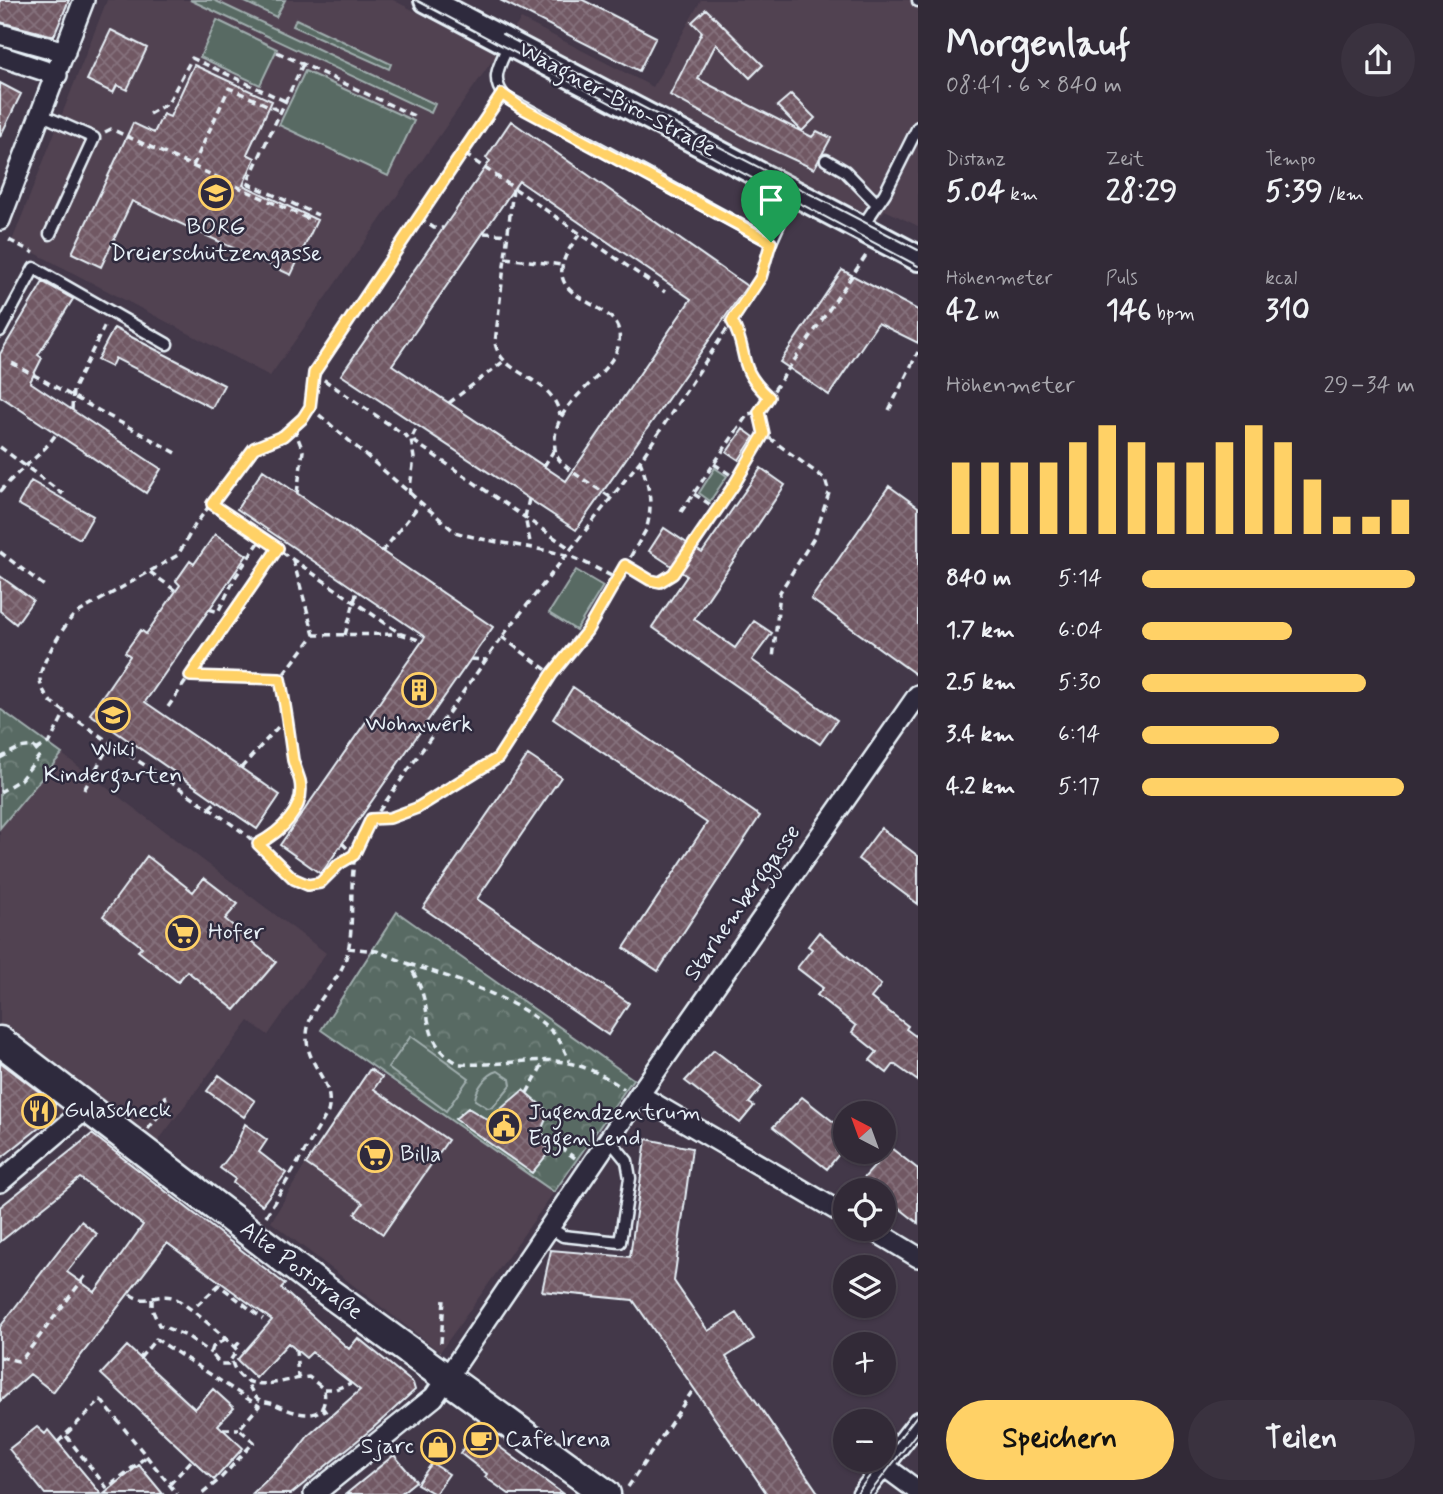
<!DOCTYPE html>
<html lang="de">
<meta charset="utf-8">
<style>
:root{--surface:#322a37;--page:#3a323f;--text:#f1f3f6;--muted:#a8a7ad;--line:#4d4652;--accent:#ffd166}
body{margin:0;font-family:Mynerve,sans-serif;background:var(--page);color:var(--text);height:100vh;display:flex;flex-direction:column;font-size:26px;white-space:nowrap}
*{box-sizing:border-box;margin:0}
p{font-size:23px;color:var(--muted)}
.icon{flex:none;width:38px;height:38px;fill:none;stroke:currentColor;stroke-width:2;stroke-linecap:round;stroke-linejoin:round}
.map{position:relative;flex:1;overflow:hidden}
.side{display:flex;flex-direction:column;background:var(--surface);width:525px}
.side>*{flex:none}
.needle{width:46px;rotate:319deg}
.controls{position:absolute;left:833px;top:1101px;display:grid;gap:14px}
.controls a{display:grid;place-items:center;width:63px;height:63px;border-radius:50%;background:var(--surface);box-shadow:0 2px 5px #0004,0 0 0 2px var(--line);font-size:35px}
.pin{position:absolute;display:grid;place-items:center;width:60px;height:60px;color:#fff;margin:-72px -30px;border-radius:50% 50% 50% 0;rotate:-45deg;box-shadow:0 0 7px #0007}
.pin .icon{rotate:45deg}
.round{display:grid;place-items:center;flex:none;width:74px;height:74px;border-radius:37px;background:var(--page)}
.headline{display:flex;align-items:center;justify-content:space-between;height:119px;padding:0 28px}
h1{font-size:38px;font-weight:700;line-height:52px}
.stats{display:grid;grid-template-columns:repeat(3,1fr);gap:10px;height:119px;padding:7px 28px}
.stats div{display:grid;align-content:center}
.stats b{font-size:30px;font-weight:700}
.stats small{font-size:19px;font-weight:400}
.stats p{font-size:19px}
.chart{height:196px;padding:14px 28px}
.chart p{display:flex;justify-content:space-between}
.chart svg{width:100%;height:126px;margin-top:7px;stroke:var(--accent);stroke-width:6}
.primary-button{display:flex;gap:14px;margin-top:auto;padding:14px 28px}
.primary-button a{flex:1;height:80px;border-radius:42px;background:var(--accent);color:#111;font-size:28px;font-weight:700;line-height:80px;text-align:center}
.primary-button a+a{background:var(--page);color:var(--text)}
ul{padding:0 28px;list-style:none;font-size:23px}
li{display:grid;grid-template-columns:112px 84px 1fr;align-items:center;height:52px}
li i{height:18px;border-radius:9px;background:var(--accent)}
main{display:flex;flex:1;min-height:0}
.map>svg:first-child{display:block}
</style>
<main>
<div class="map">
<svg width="918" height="1494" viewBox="0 0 918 1494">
<defs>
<pattern id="forest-crowns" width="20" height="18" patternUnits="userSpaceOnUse" patternTransform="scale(1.75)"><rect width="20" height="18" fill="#596b64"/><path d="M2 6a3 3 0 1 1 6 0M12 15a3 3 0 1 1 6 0" fill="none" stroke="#71817b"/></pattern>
<pattern id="building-cross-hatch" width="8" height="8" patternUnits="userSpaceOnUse" patternTransform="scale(1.75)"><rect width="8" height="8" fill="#715964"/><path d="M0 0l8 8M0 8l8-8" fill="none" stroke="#85717b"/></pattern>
</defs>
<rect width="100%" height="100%" fill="#433849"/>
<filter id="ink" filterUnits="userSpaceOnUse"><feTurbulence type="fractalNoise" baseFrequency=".0143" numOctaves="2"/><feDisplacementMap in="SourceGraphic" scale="14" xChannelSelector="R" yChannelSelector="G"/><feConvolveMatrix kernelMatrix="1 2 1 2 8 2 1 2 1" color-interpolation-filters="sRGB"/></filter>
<g filter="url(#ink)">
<path fill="#514251" d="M 107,0 L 241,0 L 276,17 L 285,0 L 393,0 L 497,53 L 521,19 L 653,87 L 701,0 L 918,0 L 918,226 L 885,210 L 861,245 L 497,54 L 270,376 L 12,241 Z
M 62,754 L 326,953 L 268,1035 L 249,1021 L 136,1170 L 90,1132 L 60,1112 L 52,1096 L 0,1057 L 0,828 Z
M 371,1067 L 554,1192 L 440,1352 L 271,1222 L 317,1145 Z"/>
<path fill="url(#forest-crowns)" stroke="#a0aeae" stroke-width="2" d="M 241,0 L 285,0 L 276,17 Z
M 0,709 L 62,754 L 0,828 Z
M 397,912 L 633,1079 L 554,1192 L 321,1030 Z"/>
<path fill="#596b64" stroke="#a0aeae" stroke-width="2" d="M 190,0 L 214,0 L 435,104 L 431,113 Z
M 296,19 L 391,64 L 389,69 L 293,26 Z
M 217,20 L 277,49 L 260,85 L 200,57 Z
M 305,71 L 414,121 L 388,176 L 279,125 Z
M 715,468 L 727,476 L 710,501 L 699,493 Z
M 576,570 L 603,586 L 576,630 L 549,613 Z
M 411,1036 L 469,1078 L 446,1111 L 388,1068 Z
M 498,1071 L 510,1079 L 511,1085 L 493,1107 L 488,1108 L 475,1100 C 476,1088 487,1074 498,1071 Z"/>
<path fill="url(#building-cross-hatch)" stroke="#e8f1f8" stroke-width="2" fill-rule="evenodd" d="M 0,0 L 69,0 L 54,36 L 0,22 Z
M 500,0 L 583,0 L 656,37 L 639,71 Z
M 706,9 L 763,65 L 750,78 L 716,44 L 698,79 L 812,137 L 817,131 L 831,138 L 814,169 L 751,140 L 670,95 L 702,32 L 692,22 Z
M 111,30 L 147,48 L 127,90 L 117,85 L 113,93 L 87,80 Z
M 194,65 L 272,101 L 247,154 L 255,158 L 243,185 L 317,220 L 291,275 L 132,201 L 101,267 L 72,253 L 133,123 L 154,133 L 163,114 L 170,117 Z
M 0,83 L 21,94 L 0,137 Z
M 791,94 L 815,118 L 802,131 L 777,106 Z
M 511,121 L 747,286 L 576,530 L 341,375 L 490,161 L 486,158 ZM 519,181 L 691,299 L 566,481 L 392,365 Z
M 842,270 L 918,310 L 918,343 L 878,323 L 829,395 L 780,362 Z
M 43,282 L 73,299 L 38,355 L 42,358 L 30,382 L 161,469 L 146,493 L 0,396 L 0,354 Z
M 114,328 L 224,385 L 212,408 L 115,358 L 111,367 L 97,360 Z
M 743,429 L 754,437 L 739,460 L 727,452 Z
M 761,468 L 785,485 L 694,619 L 735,648 L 754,621 L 772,633 L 752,660 L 837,720 L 820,744 L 652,627 L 687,576 L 649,551 L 664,528 L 702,553 Z
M 263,470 L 493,627 L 321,874 L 280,845 L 425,637 L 237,509 Z
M 31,481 L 93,516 L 80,539 L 18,504 Z
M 889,486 L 918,507 L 918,676 L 811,599 Z
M 215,534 L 247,555 L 145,702 L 280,795 L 257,829 L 90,714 L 130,656 L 125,652 L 141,630 L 146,634 L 180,585 L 176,581 L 190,561 L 194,564 Z
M 0,576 L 33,600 L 16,624 L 0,611 Z
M 573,687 L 760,816 L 658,971 L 624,948 L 707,823 L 553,719 Z
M 528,755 L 561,777 L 477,899 L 629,1003 L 608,1035 L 423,908 Z
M 881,828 L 918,856 L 918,904 L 858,859 Z
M 147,856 L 193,892 L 204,878 L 238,904 L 225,919 L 276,962 L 235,1010 L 187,971 L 178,982 L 138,951 L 142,947 L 103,916 Z
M 819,932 L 881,985 L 871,998 L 908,1026 L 906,1029 L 918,1038 L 918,1081 L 894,1064 L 887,1073 L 870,1060 L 877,1052 L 852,1032 L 856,1026 L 817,995 L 823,988 L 797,968 L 812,949 L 808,946 Z
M 714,1050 L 762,1087 L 749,1103 L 754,1106 L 740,1123 L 685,1081 Z
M 0,1062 L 55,1104 L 54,1116 L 0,1159 Z
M 370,1069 L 382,1077 L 374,1089 L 448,1140 L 383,1234 L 355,1214 L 363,1203 L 306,1164 Z
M 219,1075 L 255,1101 L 244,1117 L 207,1091 Z
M 523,1090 L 549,1112 L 537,1140 L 551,1150 L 532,1173 L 455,1119 L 468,1108 L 488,1120 Z
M 802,1097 L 845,1131 L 845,1137 L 836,1150 L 840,1153 L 827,1169 L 773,1127 Z
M 245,1124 L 267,1140 L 259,1152 L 286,1173 L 262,1205 L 233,1183 L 235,1179 L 220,1168 L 234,1150 Z
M 92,1134 L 285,1284 L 281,1288 L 349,1349 L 358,1338 L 413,1383 L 415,1390 L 373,1428 L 291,1494 L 252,1494 L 294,1454 L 309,1435 L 360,1390 L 312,1352 L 306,1358 L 288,1343 L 256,1378 L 237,1360 L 272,1320 L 167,1243 L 53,1392 L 30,1374 L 0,1401 L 0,1327 L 81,1221 L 97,1234 L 67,1272 L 95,1292 L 143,1225 L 80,1178 L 0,1242 L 0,1207 Z
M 646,1139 L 692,1148 L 674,1281 L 708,1331 L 737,1313 L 754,1339 L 726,1357 L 819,1494 L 767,1494 L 633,1300 L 542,1291 L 551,1250 L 630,1257 Z
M 891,1148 L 918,1169 L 918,1223 L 884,1196 L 884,1190 L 876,1190 L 862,1180 Z
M 127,1346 L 195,1409 L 213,1389 L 234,1408 L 218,1425 L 243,1448 L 214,1480 L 101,1374 Z
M 37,1427 L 45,1434 L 48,1430 L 101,1494 L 45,1494 L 9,1449 Z
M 477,1430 L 505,1451 L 563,1494 L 509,1494 L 485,1477 L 487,1474 L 460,1453 Z
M 394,1455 L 416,1481 L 400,1494 L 346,1494 Z
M 432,1463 L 449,1474 L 435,1494 L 417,1484 Z
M 139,1465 L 163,1494 L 104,1494 Z"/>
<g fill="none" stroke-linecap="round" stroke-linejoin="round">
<g stroke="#e8f1f8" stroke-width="15">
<path id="service" d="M 918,0 L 918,1
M 509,44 C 500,65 489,78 505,97 L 771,242 L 793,193
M 42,115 L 94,138 L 50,234
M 826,160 L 845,171 L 877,204
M 862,227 L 885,193 L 918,127
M 0,331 L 34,268 L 167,344
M 549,1227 L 563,1236 L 620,1242 L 630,1178 L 627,1161 L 609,1139"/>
</g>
<g stroke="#e8f1f8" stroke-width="24">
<path id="minor" d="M 0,34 L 65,52
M 0,56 L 57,75
M 0,220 L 84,0
M 639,1095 L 845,1215
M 0,1182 L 87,1108
M 870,1228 L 918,1257
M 884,1466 L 918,1491
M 314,1494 L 434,1397 L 639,1095 L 918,695
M 862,1494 L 918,1422"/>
</g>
<g stroke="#e8f1f8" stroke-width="30">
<path id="tertiary" d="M 427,0 L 918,258"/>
</g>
<g stroke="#e8f1f8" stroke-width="33">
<path id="secondary" d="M 0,1041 L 317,1284 L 606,1494"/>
</g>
<path stroke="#e8f1f8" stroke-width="3.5" stroke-dasharray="7 5" stroke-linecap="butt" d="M 277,52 L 414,116
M 303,64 L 247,183 L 318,215
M 495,105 L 463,153 L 665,292
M 149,114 L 168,103 L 192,58 L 285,101
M 105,132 L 111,129 L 313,221
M 193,166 L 229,88 L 280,111
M 513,189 L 495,343 C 502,377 552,375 560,415
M 420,218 L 434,228 L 443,228
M 484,233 L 508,235
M 580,234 C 524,303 614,296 619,332 C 625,373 558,392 555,438 C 554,448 555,456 562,463 C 576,476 595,486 610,497
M 9,240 L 34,253
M 505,258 L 562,265
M 732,321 C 750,353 735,366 769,397
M 12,363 L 178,454
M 314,373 L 571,549
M 449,403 L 504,361
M 310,407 L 455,532 C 490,543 526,545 561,554 C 580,558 598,570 616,578
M 72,410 L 73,390 L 105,325
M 889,410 L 918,352
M 759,413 L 764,434
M 294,428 L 303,451 L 297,493
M 0,447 L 63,494
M 714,464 L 737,479
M 544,466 L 554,450
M 0,492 C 17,470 41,457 56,434
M 694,494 L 717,509
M 409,495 L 414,458 L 411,439 L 418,425
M 529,499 L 525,517 L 531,547
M 212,504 L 401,634 L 422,641
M 681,512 L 748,414 L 759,412 L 867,254
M 0,552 L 47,588
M 382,552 L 420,504
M 293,560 L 314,635
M 625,565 L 650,580 L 660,582 L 673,574 L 764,434 L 825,479 L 829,493 L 815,536 L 780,592 L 773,659
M 150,572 L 176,591
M 209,609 L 218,612 L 236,576 L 262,538
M 345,635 L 357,591
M 502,637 L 552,674
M 471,659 L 485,660
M 190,676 L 280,679
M 168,707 L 278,548 L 280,538
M 36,750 L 50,742 L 65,712
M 0,758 L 19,748 L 33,746 L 40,755 L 21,779 L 0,792
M 241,768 L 278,727 L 289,721
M 84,790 L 110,744
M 297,803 L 305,809
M 209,808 L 217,801
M 371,819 L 390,818 L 417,808 L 497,759 L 552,674 L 587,631 L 646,530 C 654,504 649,486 640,461
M 342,843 L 354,855 C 339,863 324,887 306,884 C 289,881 260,846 245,834 C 182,787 115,748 51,702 C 46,695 39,686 40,676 C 43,660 63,627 74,615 L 178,555 L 195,525 L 248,454 L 263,443 L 283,436 L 303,418 L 310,407 L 314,373 L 463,153
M 258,844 C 280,832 306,810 300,781 C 298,774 295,767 293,760 C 289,733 286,706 280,679 L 314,635 L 401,634
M 348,948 L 377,951 L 409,964 C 413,972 418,981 421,989 C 432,1022 424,1044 459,1064 C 530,1067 558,1043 624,1089
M 409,964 C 451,977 528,1002 556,1036 C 562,1043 565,1053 570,1061
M 527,1093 L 545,1060
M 148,1129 L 167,1105 L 165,1095
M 540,1133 L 575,1158
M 266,1216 L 328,1112 C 336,1082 306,1066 307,1037 C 307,1006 335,988 345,961 C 358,924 345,878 360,838 L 502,637 L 640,461 L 761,277 L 767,255
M 130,1294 C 145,1306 156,1293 172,1297 C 181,1299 231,1342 237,1350 L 228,1364 L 220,1364 L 211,1353 L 213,1347 L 225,1339
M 152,1299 L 152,1309 L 159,1325 L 187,1336 L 211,1353
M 197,1305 L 219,1285 L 263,1319
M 441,1343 L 444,1299
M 235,1347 L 242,1340
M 296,1349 L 298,1378
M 0,1357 L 18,1361 L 23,1358 L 87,1274
M 140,1358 L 156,1339 L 259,1406 L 239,1429 L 254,1442 L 220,1479 L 202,1494
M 232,1362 C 243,1398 283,1379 309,1377 L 324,1389 C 330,1427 293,1413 274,1404 C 269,1402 262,1402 258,1399 C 253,1395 249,1386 246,1380
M 324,1389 L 336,1389 L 351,1383
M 322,1407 L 329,1417
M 223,1429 L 239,1429
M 66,1436 L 107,1488 L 147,1456
M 58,1442 L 101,1400 L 177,1494
M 170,1484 L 192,1460
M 628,1487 L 693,1390"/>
<use href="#service" stroke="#2f2a3d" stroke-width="10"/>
<use href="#minor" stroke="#2f2a3d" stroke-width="19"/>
<use href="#tertiary" stroke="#2f2a3d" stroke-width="24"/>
<use href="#secondary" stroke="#2f2a3d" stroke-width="28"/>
<path stroke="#e8f1f8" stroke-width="2" d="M 416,0 L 918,266
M 502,34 L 918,250
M 884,1458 L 918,1414
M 856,1494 L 872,1473
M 869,1494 L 918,1431"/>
</g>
</g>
<g fill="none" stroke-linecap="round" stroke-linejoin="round" filter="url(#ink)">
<g stroke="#fff" stroke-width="14">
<path id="route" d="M 502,94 L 520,107 L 771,242 L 761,277 L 732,321 C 750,354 735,366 769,397 L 759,412 L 764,434 L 734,485 L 673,574 L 660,582 L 650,580 L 625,565 L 587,631 L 552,674 L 498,758 L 417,808 L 390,818 L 371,819 L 354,855 L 339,864 L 320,883 L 308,885 L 294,879 L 258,844 C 280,832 306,810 300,781 C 298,774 295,767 293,760 C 289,733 286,706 280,679 L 190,676 L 278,548 L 212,504 L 254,448 L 283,436 L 303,418 L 310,407 L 314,373 Z"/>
</g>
<use href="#route" stroke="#ffd166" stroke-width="9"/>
</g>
<defs>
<g id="school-ring" transform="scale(1.75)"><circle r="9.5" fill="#2f2a3d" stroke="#ffd166" stroke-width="1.5"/><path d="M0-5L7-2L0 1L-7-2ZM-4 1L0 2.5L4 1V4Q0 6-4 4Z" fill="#ffd166"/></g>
<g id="building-ring" transform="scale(1.75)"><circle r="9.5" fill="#2f2a3d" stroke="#ffd166" stroke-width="1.5"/><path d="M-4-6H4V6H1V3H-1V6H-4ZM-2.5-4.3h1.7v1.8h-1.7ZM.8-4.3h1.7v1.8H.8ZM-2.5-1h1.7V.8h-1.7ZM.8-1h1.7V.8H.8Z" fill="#ffd166"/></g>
<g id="supermarket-ring" transform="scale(1.75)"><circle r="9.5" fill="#2f2a3d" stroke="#ffd166" stroke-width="1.5"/><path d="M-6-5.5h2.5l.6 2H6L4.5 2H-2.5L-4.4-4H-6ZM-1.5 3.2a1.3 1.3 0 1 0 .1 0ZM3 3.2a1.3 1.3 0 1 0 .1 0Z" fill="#ffd166"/></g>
<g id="restaurant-ring" transform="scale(1.75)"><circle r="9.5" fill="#2f2a3d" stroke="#ffd166" stroke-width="1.5"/><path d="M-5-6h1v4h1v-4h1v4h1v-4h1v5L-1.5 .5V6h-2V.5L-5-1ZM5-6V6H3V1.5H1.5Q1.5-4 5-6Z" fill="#ffd166"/></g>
<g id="civic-ring" transform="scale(1.75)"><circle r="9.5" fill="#2f2a3d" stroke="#ffd166" stroke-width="1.5"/><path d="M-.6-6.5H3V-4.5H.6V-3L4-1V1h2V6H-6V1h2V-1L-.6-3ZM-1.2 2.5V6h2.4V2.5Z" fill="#ffd166"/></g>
<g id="cafe-ring" transform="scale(1.75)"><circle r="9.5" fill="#2f2a3d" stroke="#ffd166" stroke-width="1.5"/><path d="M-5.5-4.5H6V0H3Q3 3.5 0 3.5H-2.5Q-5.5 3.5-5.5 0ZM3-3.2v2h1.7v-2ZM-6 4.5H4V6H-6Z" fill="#ffd166"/></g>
<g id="shop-ring" transform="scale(1.75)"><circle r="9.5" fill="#2f2a3d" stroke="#ffd166" stroke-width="1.5"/><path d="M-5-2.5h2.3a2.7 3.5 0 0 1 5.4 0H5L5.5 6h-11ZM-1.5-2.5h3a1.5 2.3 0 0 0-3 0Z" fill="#ffd166"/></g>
</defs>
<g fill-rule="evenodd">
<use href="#school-ring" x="216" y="193"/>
<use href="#building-ring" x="419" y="690"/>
<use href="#school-ring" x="113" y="715"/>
<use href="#supermarket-ring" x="183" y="933"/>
<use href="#restaurant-ring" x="39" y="1111"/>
<use href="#civic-ring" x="504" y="1126"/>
<use href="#supermarket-ring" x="375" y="1155"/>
<use href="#cafe-ring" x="481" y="1440"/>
<use href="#shop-ring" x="438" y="1447"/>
</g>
<g text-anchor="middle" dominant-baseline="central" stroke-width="5" stroke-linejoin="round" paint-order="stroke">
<g font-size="23" fill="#e8f1f8" stroke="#2f2a3d">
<text transform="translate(617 100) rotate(28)">Waagner-Biro-Straße</text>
<text transform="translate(743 903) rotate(-55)">Starhemberggasse</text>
<text transform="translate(301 1271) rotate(37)">Alte Poststraße</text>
</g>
<g font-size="23" fill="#e8f1f8" stroke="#2f2a3d" text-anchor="start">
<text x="216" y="228" text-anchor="middle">BORG<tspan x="216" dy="26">Dreierschützengasse</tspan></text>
<text x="419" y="725" text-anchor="middle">Wohnwerk</text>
<text x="113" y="750" text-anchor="middle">Wiki<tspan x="113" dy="26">Kindergarten</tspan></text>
<text x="208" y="933">Hofer</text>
<text x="64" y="1111">Gulascheck</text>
<text x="528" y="1113">Jugendzentrum<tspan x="528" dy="26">EggenLend</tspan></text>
<text x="400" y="1155">Billa</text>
<text x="505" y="1440">Cafe Irena</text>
<text x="414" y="1447" text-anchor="end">Sjarc</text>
</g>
</g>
</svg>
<div class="controls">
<a><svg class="needle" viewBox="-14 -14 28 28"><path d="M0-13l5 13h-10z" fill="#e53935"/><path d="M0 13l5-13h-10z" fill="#a8a7ad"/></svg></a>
<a><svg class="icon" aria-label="locate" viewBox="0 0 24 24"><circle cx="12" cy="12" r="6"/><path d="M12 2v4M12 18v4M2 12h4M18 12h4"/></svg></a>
<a><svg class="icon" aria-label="layers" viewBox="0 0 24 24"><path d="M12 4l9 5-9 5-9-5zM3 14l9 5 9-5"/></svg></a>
<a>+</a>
<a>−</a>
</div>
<div class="pin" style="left:771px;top:242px;background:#1e9e55"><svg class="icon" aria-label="arrive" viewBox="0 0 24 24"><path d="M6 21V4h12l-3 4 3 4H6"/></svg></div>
</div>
<section class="side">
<div class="headline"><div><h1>Morgenlauf</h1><p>08:41 · 6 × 840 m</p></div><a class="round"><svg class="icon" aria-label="share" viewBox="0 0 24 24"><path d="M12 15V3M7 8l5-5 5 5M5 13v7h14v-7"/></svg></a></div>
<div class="stats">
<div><p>Distanz</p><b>5.04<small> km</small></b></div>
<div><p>Zeit</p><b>28:29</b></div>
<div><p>Tempo</p><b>5:39<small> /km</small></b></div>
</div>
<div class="stats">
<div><p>Höhenmeter</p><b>42<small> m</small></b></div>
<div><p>Puls</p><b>146<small> bpm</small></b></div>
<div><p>kcal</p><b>310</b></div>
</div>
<div class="chart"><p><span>Höhenmeter</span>29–34 m</p>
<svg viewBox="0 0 160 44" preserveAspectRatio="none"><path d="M5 44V19M15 44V19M25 44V19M35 44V19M45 44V12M55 44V6M65 44V12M75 44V19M85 44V19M95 44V12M105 44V6M115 44V12M125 44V25M135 44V38M145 44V38M155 44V32"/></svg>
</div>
<ul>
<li><b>840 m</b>5:14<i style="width:100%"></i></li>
<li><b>1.7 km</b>6:04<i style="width:55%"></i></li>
<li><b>2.5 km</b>5:30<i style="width:82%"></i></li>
<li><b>3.4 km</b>6:14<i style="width:50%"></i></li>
<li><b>4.2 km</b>5:17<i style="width:96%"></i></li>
</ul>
<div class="primary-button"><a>Speichern</a><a>Teilen</a></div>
</section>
</main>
